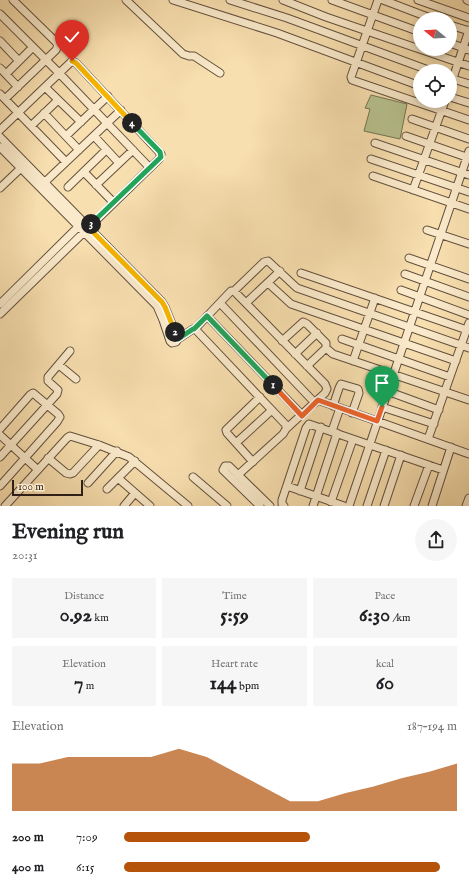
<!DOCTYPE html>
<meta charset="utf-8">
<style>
:root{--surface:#fff;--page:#f6f6f6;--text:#202124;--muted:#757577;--accent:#b45309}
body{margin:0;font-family:"IM FELL English",serif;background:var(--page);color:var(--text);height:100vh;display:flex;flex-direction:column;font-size:15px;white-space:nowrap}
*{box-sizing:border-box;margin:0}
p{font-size:13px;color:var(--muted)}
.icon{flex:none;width:22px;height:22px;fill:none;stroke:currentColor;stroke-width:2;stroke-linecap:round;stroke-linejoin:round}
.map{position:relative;height:506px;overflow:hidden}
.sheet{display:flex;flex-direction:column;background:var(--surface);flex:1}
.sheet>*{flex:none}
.needle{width:26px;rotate:288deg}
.controls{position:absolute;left:413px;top:12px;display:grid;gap:8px}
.controls a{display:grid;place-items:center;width:44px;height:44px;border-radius:50%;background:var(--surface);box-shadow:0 2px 6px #0003;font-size:20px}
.scale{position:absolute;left:12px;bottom:10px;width:71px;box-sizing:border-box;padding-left:4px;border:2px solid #312018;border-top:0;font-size:11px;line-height:14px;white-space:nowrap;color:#312018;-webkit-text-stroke:3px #faeacb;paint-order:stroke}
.pin{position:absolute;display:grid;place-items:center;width:34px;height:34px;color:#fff;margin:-41px -17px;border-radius:50% 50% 50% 0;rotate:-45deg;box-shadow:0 0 4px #0007}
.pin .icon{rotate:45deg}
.km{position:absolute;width:20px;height:20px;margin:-10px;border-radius:50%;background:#222;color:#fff;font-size:11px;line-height:20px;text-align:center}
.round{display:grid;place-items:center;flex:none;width:42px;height:42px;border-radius:21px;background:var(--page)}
.head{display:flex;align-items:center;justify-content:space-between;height:68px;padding:0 12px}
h1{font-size:22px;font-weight:700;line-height:30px}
.metrics{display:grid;grid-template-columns:repeat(3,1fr);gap:6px;height:68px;padding:4px 12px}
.metrics div{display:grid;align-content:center;border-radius:0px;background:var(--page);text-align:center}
.metrics b{font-size:20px;font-weight:700}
.metrics small{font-size:11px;font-weight:400}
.metrics p{font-size:11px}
.chart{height:112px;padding:8px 12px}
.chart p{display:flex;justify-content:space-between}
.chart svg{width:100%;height:72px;margin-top:4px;fill:var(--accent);opacity:.7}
ul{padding:0 12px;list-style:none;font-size:13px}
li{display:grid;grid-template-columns:64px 48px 1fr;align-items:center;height:30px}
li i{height:10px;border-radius:5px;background:var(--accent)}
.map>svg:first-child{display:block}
</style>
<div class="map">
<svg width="469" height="506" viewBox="0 0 469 506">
<rect width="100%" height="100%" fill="#f8dfaf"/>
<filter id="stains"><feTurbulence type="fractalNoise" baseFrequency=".005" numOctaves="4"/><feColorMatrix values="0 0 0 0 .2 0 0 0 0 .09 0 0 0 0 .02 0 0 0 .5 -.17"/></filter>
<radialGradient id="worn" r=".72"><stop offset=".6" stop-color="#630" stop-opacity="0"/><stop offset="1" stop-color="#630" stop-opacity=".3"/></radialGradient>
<path fill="#b7c38f" stroke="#747254" d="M 371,95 L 407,104 L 400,139 L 364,131 L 370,109 L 365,108 Z"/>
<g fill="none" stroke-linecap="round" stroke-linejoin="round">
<g stroke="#63503e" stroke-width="9">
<path id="minor" d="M 126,0 L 183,54 L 189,56 L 194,56 L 220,73
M 173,0 L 277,33 L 420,86
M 230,0 L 287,18 L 431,71
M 283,0 L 326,17 L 469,66
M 332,0 L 420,32
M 378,0 L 356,63 L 351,77 L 352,80 L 469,120
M 383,0 L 433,19
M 418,0 L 469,18
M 467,0 L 469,1
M 0,14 L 59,73 L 150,168
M 450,25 L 469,31
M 0,41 L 19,61
M 450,43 L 469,50
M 0,68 L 18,87
M 6,74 L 33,47
M 450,78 L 469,84
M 45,87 L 81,122
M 450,87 L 469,30
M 0,94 L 66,162
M 450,97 L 469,103
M 5,99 L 56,50 C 58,46 58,44 55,41 L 13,0
M 44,113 L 79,150
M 412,119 L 469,139
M 31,126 L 58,100
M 0,130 L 72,61 L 76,63 L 161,154 L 159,159 L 0,314
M 66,136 L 108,96
M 94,136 L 119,163
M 406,136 L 469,158
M 0,137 L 162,302 L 165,307 L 178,339 L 176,342 L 172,343 L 170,341 L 163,320 L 157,306 L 0,147
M 375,143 L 469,175
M 371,159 L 469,192
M 84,172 L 114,203
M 373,176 L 469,209
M 45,182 L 121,110
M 96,185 L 133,150
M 68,187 L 106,150
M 0,188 L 21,168
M 413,190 L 445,101
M 427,230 L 469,244
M 409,258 L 469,279
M 301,273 L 467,330
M 405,274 L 469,297
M 268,283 L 291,304 L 456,361
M 401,290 L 469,315
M 234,291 L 264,262 L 268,261 L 297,288 L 469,348
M 220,303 L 315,403
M 246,303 L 280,271
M 0,304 L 81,224
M 207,316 L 302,415
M 195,329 L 231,291 L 234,291 L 325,384 L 327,389 L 325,393 L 286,429
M 178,339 L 193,329 L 196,330 L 286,425 L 286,429 L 283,434 L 238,475
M 342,339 L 450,377
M 282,341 L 303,322 L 307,324 L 326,343 L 326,348 L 307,366
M 326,348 L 333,354 L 469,400
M 295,354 L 317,333
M 353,361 L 375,298
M 59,365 L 76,379
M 387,391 L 439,410
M 318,400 L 469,454
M 333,406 L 339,388 L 341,384 L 358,389 L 359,393 L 352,413
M 382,407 L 434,424
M 0,429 L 30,395 L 33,393 L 58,414 L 60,417 L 57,422 L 0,486
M 332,431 L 340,408
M 0,435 L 38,470
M 428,439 L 469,323
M 236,443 L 272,410
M 0,457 L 57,394 L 58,390 L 48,381 L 48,377 L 70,351
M 48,458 L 66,473 L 70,474 L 73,473 L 99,445
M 253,462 L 227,433 L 226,430 L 260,397
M 193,477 L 227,506
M 118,478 L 150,506
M 88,483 L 117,451
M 287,486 L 344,506
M 107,489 L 135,461
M 300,491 L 321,427
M 331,502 L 353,439
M 5,506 L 67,438 L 70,436 L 99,445 L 129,457 L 188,506
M 124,506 L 135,493
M 260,506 L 225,472 L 223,470 L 225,466 L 229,466 L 270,506
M 284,506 L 282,504 L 282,500 L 306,428 L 309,424 L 443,470
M 313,506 L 337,433
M 349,506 L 469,151
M 367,506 L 386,450
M 384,506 L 401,455
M 414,506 L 429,465
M 432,506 L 451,447
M 466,506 L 469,498"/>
</g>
<use href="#minor" stroke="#faeacb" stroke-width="7"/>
</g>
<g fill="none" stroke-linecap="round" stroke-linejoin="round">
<g stroke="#fff" stroke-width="8">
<path id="split-1" d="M 273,385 L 302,416 L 318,400 L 377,421 L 382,407"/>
</g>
<g stroke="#fff" stroke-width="8">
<path id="split-2" d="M 175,332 L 178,339 L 193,329 L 194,329 L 207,316 L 273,385"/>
</g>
<g stroke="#fff" stroke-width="8">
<path id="split-3" d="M 91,224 L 88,227 L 162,302 L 165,307 L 175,332"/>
</g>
<g stroke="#fff" stroke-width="8">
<path id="split-4" d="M 91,224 L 161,157 L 160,152 L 132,123"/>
</g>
<g stroke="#fff" stroke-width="8">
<path id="split-5" d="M 72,61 L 76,63 L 132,123"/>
</g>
<use href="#split-1" stroke="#f0652b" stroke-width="5"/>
<use href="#split-2" stroke="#22a559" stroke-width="5"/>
<use href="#split-3" stroke="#f5b400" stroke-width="5"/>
<use href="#split-4" stroke="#22a559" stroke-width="5"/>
<use href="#split-5" stroke="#f5b400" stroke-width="5"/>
</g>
<rect width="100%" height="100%" filter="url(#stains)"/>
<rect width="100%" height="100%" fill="url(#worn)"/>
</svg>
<div class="controls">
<a><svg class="needle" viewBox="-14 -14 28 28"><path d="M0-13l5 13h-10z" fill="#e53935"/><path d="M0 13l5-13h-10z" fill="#757577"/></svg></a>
<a><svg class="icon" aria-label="locate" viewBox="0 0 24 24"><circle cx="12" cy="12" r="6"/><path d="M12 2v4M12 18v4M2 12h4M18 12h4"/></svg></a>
</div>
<div class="scale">100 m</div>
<div class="pin" style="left:382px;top:407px;background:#1e9e55"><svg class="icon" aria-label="arrive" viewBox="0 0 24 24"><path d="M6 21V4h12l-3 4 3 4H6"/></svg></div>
<div class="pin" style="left:72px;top:61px;background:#d93025"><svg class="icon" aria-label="check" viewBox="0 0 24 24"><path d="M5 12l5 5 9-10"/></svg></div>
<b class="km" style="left:273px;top:385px">1</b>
<b class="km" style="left:175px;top:332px">2</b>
<b class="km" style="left:91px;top:224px">3</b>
<b class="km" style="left:132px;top:123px">4</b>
</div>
<section class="sheet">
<div class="head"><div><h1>Evening run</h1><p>20:31</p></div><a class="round"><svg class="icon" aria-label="share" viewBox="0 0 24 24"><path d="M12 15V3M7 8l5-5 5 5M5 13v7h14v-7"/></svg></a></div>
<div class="metrics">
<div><p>Distance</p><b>0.92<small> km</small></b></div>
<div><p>Time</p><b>5:59</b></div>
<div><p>Pace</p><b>6:30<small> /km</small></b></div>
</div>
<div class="metrics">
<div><p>Elevation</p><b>7<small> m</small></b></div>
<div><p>Heart rate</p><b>144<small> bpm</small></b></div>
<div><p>kcal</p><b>60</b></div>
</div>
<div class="chart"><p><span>Elevation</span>187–194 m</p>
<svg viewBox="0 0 160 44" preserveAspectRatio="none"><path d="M0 44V15L10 15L20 11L30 11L40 11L50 11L60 6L70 11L80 20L90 29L100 38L110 38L120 33L130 29L140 24L150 20L160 15V44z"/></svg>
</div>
<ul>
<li><b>200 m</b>7:09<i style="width:56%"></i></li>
<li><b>400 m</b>6:15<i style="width:95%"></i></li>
</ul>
</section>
